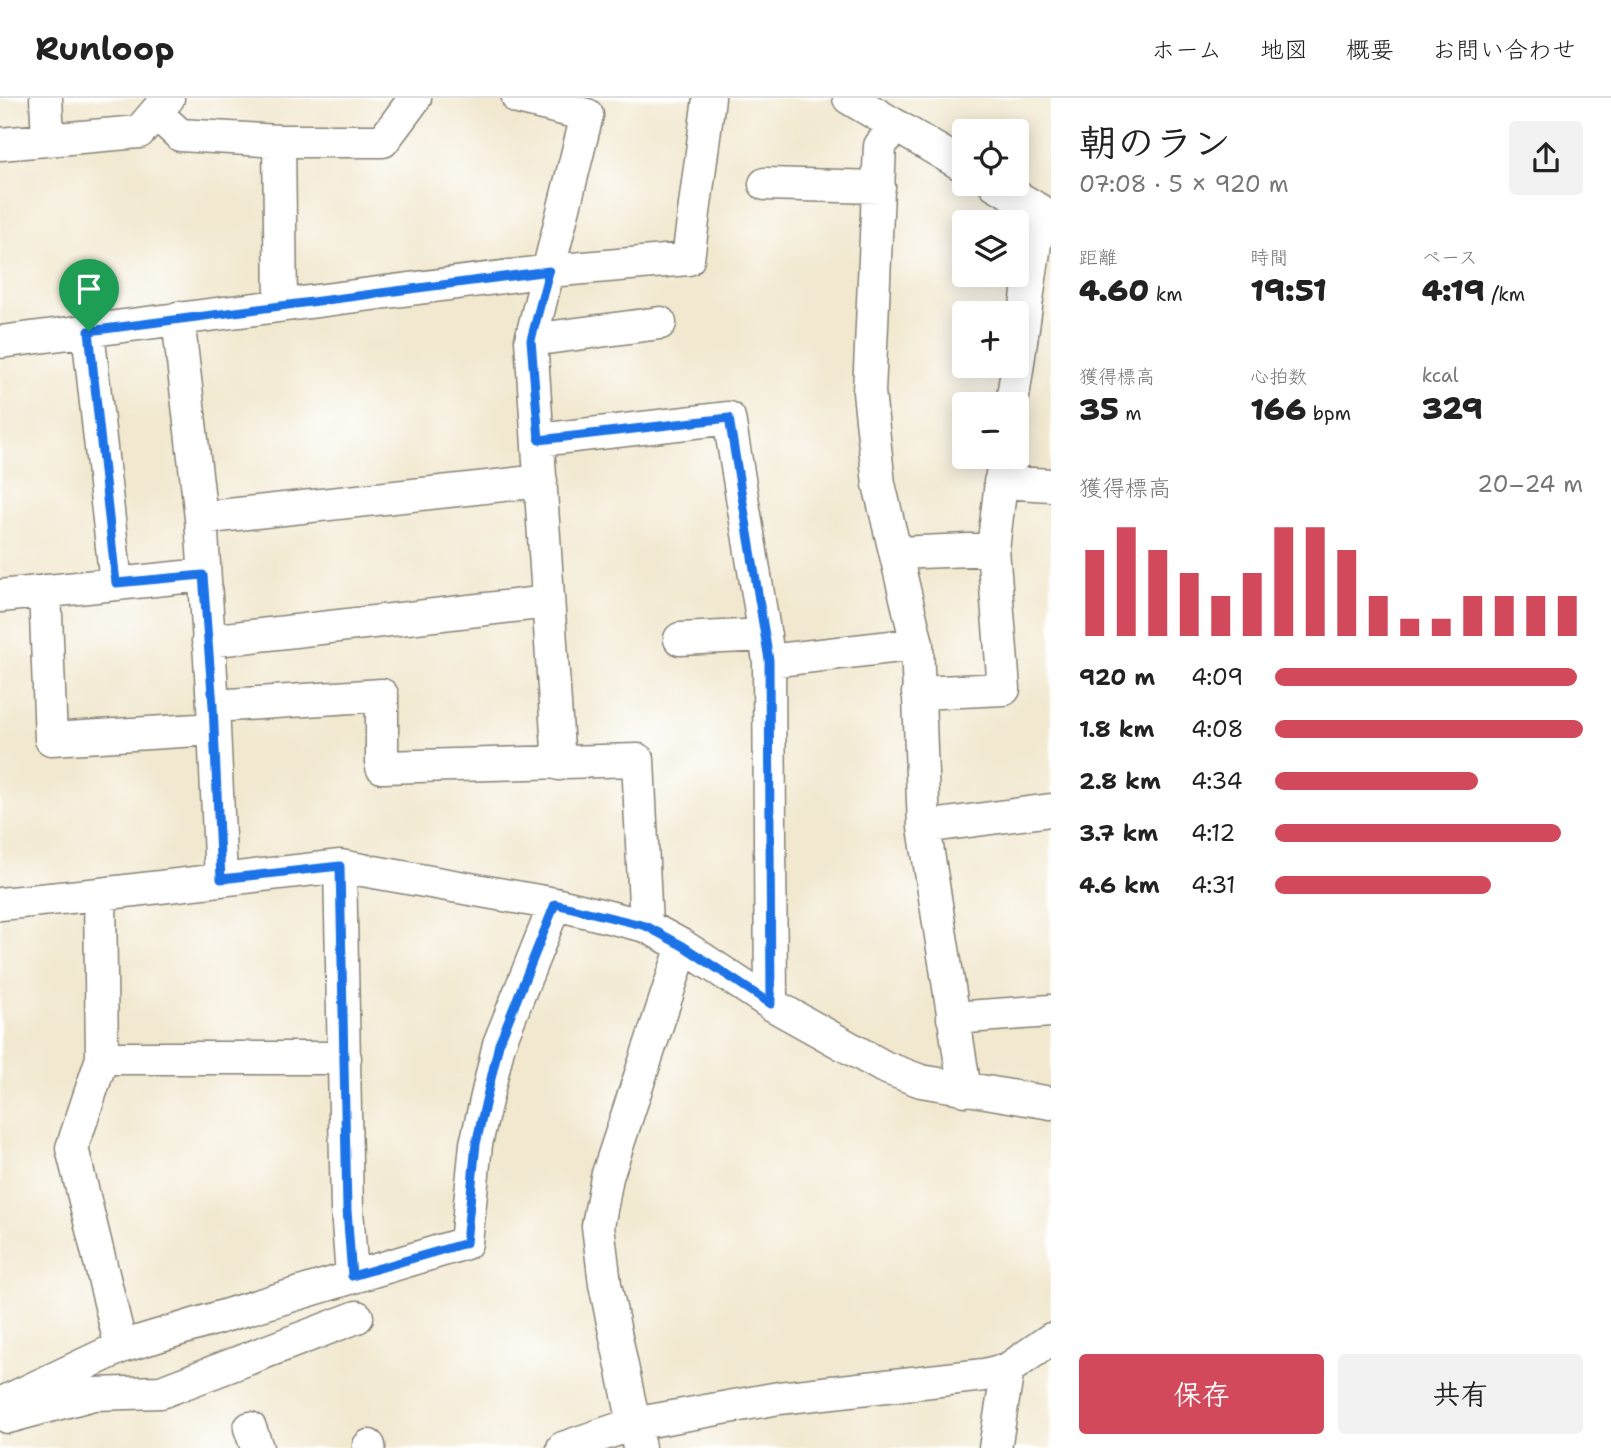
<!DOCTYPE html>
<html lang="ja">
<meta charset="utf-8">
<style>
:root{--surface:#fff;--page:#f2f2f2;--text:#222;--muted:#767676;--line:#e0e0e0;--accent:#d1495b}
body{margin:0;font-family:"Shantell Sans","Klee One",sans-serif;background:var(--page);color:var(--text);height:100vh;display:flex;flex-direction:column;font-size:26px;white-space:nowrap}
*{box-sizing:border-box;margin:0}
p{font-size:23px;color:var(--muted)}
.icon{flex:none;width:38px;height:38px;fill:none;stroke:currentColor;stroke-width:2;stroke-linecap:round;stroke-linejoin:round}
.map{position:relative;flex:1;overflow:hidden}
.panel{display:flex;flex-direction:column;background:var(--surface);width:560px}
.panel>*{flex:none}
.controls{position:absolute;left:952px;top:21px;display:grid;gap:14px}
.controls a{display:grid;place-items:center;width:77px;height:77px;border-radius:7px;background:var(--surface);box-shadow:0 4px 18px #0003;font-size:35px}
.pin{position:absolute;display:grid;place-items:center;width:60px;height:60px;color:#fff;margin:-72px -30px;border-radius:50% 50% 50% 0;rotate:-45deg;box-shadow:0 0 7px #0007}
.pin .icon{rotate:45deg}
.round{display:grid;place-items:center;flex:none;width:74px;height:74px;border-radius:7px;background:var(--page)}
.summary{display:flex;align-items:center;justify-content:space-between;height:119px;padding:0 28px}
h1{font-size:38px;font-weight:800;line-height:52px}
.metrics{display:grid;grid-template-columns:repeat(3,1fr);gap:10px;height:119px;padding:7px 28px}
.metrics div{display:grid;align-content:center}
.metrics b{font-size:30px;font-weight:800}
.metrics small{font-size:19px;font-weight:400}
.metrics p{font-size:19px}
.chart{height:196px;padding:14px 28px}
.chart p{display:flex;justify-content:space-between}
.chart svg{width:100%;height:126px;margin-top:7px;stroke:var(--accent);stroke-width:6}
.button{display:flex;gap:14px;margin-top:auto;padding:14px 28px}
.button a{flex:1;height:80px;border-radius:7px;background:var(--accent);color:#fff;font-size:28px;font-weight:800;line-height:80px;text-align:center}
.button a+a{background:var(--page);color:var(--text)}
ul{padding:0 28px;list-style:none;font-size:23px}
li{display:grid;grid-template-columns:112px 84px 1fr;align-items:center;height:52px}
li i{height:18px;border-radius:9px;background:var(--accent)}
header{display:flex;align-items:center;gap:42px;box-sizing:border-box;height:98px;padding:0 35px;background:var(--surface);border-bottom:2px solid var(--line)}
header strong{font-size:33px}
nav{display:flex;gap:38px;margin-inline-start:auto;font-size:24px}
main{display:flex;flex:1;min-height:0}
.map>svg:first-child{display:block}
</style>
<header>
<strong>Runloop</strong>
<nav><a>ホーム</a><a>地図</a><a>概要</a><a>お問い合わせ</a></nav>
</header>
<main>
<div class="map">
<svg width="1051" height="1350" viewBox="0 0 1051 1350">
<rect width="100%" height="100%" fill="#fff"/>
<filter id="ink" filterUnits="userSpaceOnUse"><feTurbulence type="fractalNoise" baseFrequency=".0143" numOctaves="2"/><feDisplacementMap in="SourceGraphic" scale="14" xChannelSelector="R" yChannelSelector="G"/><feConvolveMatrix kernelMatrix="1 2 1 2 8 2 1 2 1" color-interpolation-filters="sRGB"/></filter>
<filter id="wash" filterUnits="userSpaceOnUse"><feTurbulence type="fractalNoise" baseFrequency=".00686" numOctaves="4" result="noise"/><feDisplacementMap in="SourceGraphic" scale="28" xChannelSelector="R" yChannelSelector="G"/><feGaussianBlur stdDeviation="1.57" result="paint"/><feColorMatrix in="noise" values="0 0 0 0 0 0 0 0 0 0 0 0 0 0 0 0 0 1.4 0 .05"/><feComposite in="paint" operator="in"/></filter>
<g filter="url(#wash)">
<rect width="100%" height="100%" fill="#f1e8cf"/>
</g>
<g filter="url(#ink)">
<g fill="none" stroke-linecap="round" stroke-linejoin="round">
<g stroke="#868276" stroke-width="35">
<path id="minor" d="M 46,0 L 48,41
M 518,0 L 587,17 L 531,242 L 559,666
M 849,0 L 964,68
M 156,15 L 180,37 L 279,43 L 383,43 L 415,0
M 895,27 L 880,48 L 869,294 L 879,386 L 917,546 L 924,729 L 965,992
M 279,43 L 281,207
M 0,46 L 139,34 L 168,0
M 765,86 L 879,89
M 995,86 L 1051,119
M 178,220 L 201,420 L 213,608 L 221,781
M 88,233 L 116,485
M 531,242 L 660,225
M 0,244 L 549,173 L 688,161 L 709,0
M 1012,306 L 1036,139 L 1051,120
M 539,342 L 729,320 L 769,563 L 771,906
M 1000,384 L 1051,387
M 201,420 L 541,383
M 896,455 L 993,451
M 45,493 L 51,641 L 214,631
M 0,498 L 203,477
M 680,541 L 765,537
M 208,543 L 548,504
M 769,563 L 917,546
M 918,595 L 1004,591 L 993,451 L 1004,359
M 213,608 L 382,597 L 382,669 L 638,662 L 646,828
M 924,729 L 1051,712
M 340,768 L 347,1112 L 352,1178
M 100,796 L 102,960 L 72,1050 L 121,1249
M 0,806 L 100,796 L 340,768 L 555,806 L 646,828 L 683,848 L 771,906 L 884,969 L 921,983 L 1051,1005
M 953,920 L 1051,913
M 102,960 L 345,960
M 0,1306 L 121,1249 L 466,1145 L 476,1046 L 499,946 L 555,806
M 8,1319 L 93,1296 L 161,1294 L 357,1219
M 250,1330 L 257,1350
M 369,1348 L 369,1350
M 563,1350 L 633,1326 L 779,1300 L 984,1277 L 1008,1271 L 1051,1241
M 639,1350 L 605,1186 L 598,1128 L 607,1079 L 683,848
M 995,1350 L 1008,1271"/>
</g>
<use href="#minor" stroke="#fff" stroke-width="32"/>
</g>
</g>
<g fill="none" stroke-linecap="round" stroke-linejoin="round" filter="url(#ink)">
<g stroke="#fff" stroke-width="14">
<path id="route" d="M 549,173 L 531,242 L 539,342 L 729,320 L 769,562 L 771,906 L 683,848 L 646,828 L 555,806 L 499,946 L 476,1046 L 466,1145 L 352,1178 L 347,1112 L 340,768 L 221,781 L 213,608 L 203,477 L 116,485 L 89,233 Z"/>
</g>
<use href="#route" stroke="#1a73e8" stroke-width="9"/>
</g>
</svg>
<div class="controls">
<a><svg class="icon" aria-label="locate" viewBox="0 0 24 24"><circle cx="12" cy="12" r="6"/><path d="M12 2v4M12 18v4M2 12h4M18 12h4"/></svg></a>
<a><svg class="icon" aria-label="layers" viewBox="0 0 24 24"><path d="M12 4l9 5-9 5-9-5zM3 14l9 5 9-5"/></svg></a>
<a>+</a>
<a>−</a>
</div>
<div class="pin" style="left:89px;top:233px;background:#1e9e55"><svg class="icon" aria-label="arrive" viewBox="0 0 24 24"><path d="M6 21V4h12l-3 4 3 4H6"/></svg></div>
</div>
<section class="panel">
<div class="summary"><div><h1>朝のラン</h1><p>07:08 · 5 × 920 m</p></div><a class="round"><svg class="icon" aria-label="share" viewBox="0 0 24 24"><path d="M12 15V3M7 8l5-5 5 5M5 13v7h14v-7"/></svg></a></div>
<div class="metrics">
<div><p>距離</p><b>4.60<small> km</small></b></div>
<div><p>時間</p><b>19:51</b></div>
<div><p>ペース</p><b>4:19<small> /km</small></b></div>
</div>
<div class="metrics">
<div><p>獲得標高</p><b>35<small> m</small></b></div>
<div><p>心拍数</p><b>166<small> bpm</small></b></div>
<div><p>kcal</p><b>329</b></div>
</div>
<div class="chart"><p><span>獲得標高</span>20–24 m</p>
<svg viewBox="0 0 160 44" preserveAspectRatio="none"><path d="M5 44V14M15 44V6M25 44V14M35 44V22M45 44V30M55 44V22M65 44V6M75 44V6M85 44V14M95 44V30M105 44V38M115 44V38M125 44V30M135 44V30M145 44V30M155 44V30"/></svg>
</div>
<ul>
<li><b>920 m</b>4:09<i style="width:98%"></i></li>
<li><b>1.8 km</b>4:08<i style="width:100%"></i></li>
<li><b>2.8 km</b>4:34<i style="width:66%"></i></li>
<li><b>3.7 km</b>4:12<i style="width:93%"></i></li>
<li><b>4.6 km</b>4:31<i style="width:70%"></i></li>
</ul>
<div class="button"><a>保存</a><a>共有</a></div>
</section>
</main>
